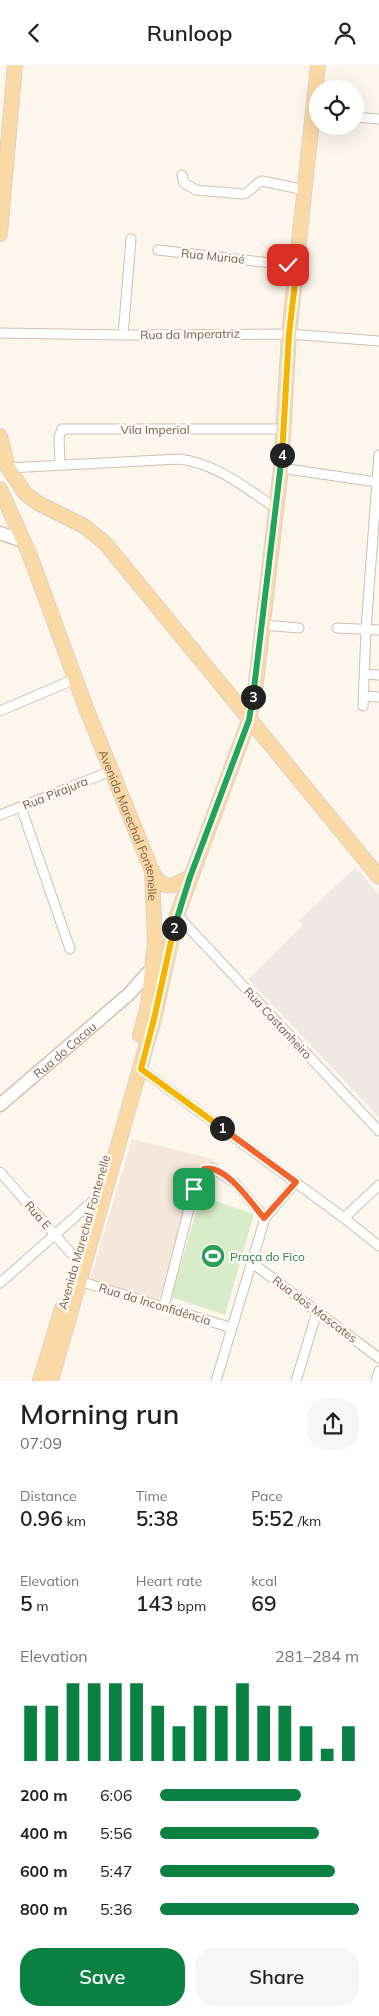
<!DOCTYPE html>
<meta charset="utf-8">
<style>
:root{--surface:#fff;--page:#f6f6f6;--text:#202124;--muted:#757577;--accent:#0b8043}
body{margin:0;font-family:Mulish,sans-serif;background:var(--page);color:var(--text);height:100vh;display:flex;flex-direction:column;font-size:19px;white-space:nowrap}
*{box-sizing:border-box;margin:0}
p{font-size:16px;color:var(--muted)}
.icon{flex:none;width:28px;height:28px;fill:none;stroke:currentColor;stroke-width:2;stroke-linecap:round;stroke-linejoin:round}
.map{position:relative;height:1316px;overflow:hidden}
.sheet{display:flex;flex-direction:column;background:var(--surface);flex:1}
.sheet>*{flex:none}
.controls{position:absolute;left:309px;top:15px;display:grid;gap:10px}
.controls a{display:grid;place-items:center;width:55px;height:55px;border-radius:50%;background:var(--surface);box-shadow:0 5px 20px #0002;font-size:25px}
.pin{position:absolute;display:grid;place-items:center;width:42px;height:42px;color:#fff;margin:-21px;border-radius:10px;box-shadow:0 2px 8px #0006}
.km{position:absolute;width:25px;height:25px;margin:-12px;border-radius:50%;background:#222;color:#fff;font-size:14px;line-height:25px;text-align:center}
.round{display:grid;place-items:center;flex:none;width:52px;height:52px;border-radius:20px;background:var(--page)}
.headline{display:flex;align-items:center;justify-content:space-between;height:85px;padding:0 20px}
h1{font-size:28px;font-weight:600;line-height:38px}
.figures{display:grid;grid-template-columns:repeat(3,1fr);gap:8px;height:85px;padding:5px 20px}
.figures div{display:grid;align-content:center}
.figures b{font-size:21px;font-weight:600}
.figures small{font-size:14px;font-weight:400}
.figures p{font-size:14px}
.chart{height:140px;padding:10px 20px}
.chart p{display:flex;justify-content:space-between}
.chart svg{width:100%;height:90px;margin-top:5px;stroke:var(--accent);stroke-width:6}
.button{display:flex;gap:10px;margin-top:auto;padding:10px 20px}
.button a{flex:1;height:58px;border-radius:20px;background:var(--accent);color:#fff;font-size:20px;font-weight:600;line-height:58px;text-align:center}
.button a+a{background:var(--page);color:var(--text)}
ul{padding:0 20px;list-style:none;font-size:16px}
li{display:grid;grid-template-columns:80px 60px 1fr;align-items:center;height:38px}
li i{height:12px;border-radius:6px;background:var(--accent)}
header{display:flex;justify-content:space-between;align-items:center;height:65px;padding:0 20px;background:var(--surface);font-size:22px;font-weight:600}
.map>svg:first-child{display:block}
</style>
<header><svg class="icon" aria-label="back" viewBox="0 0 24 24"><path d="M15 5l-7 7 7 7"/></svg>Runloop<svg class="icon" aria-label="person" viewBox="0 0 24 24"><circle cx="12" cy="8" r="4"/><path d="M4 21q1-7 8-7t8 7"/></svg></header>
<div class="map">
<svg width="379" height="1316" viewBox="0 0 379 1316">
<rect width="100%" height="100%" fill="#fdf6ec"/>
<path fill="#f5e8da" d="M 132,1074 L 213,1094 L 214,1099 L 198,1102 L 168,1217 L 161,1232 L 145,1234 L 89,1218 Z"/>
<path fill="#efe9e4" d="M 356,802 L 379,830 L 379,1052 L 248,914 L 303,860 L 299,855 Z"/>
<path fill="#d8ecc9" d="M 201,1131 L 254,1149 L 225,1250 L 171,1232 Z"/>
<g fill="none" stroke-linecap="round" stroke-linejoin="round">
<g stroke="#d1beb0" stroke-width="11">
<path id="street" d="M 355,52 L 379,54
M 182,110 L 184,118 L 196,125 L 243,129 C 251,128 254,118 262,116 L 305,125
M 158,185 L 297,201
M 0,268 L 123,270 L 289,269 L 379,276
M 123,270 L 131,174
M 60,399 L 59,372 L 62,364 L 284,364
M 8,403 L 179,394 C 216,398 245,423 276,443
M 281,403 L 376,417
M 262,560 L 299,563
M 337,563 L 379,565
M 365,609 L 379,610
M 364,631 L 379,632
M 363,641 L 366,564 L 379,390
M 0,646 L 75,614
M 21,742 L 70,884
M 0,750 L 111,706
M 177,850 L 379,1066
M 141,1004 L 344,1153 L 379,1181
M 0,1107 L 76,1194
M 344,1153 L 379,1120
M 251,1197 L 379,1293
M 79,1216 L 232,1263
M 0,1218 L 93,1136
M 164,1241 L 194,1124 L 201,1107 L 213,1103 L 236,1119 L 265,1153
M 216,1316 L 265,1153 L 296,1117
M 296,1316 L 317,1247
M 376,1316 L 379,1306"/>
</g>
<g stroke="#d6c0b0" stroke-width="15">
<g id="secondary">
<path d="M 0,468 L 23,476"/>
<path id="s1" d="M 0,1040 L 129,929 L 153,902"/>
</g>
</g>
<g stroke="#dad1cd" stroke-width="16">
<g id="primary">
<path d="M 0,169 L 15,0"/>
<path d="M 0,371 L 8,403 L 25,428 L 36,437 L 84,461 L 105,478 L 379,812"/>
<path id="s2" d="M 0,424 L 29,488 L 86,643 L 152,806 L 155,878 L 148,940 L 140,970"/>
<path d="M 152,806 C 163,827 172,822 190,812"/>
<path d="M 40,1316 L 62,1243"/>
<path d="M 51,1316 L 154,954 L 177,850 L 249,655 L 255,626 L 281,403 L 289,269 L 318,0"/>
</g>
</g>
<use href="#street" stroke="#fff" stroke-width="9"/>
<use href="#secondary" stroke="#fff" stroke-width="12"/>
<use href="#primary" stroke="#fbd9a5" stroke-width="14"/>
</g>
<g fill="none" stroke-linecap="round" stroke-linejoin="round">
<g stroke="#fff" stroke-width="10">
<path id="split-1" d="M 194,1124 L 198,1112 L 204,1104 C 225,1098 252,1139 264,1153 L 296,1117 L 222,1063"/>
</g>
<g stroke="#fff" stroke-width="10">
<path id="split-2" d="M 174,863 L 154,954 L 141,1004 L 222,1063"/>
</g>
<g stroke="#fff" stroke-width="10">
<path id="split-3" d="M 174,863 L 190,812 L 249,655 L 253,632"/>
</g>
<g stroke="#fff" stroke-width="10">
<path id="split-4" d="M 253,632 L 282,390"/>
</g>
<g stroke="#fff" stroke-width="10">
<path id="split-5" d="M 282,390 L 289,269 L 297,201 L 288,200"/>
</g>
<use href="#split-1" stroke="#f0652b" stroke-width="6"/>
<use href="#split-2" stroke="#f5b400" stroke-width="6"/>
<use href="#split-3" stroke="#22a559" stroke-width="6"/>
<use href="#split-4" stroke="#22a559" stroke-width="6"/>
<use href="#split-5" stroke="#f5b400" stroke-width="6"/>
</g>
<defs>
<g id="stadium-disc" transform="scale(1.25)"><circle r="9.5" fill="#2e9e5b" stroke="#fffaf3"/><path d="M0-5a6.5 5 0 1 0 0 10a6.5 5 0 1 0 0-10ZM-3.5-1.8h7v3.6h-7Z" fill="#fff"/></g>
</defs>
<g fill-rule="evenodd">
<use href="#stadium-disc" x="213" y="1191"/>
</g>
<g text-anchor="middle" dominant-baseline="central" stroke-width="5" stroke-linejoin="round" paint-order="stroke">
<g font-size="12" fill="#7a5c4d" stroke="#fffaf3">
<text transform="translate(213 191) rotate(6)">Rua Muriaé</text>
<text transform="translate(190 269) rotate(-1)">Rua da Imperatriz</text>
<text x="155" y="364">Vila Imperial</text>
<text transform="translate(55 728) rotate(-22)">Rua Pirajura</text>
<text stroke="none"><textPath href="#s2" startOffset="361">Avenida Marechal Fontenelle</textPath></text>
<text transform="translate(278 958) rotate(47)">Rua Castanheiro</text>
<text stroke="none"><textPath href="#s1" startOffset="85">Rua do Cacau</textPath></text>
<text transform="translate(38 1150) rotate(49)">Rua E</text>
<text transform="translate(84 1167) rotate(-74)">Avenida Marechal Fontenelle</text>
<text transform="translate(155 1239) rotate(17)">Rua da Inconfidência</text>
<text transform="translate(315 1244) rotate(37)">Rua dos Mascates</text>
</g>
<g font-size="12" fill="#27864d" stroke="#fffaf3" text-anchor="start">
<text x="230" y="1191">Praça do Fico</text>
</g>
</g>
</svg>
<div class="controls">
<a><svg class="icon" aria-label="locate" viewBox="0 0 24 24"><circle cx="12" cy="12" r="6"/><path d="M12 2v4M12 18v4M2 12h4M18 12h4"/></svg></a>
</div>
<div class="pin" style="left:194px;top:1124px;background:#1e9e55"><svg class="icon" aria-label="arrive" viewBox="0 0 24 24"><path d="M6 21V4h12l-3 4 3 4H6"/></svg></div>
<div class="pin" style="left:288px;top:200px;background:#d93025"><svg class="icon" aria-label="check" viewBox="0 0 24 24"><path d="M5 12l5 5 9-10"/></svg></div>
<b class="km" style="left:222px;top:1063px">1</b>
<b class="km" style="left:174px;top:863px">2</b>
<b class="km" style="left:253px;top:632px">3</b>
<b class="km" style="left:282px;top:390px">4</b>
</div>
<section class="sheet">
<div class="headline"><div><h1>Morning run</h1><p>07:09</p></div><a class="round"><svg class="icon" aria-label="share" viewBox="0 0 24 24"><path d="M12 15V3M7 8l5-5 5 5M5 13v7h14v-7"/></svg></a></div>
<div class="figures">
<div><p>Distance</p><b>0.96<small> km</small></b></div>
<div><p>Time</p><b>5:38</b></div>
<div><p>Pace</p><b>5:52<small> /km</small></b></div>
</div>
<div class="figures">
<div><p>Elevation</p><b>5<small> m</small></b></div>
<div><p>Heart rate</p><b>143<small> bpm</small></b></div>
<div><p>kcal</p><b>69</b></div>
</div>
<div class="chart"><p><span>Elevation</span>281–284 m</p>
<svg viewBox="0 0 160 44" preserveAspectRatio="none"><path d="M5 44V17M15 44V17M25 44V6M35 44V6M45 44V6M55 44V6M65 44V17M75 44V27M85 44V17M95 44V17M105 44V6M115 44V17M125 44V17M135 44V27M145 44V38M155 44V27"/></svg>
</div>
<ul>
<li><b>200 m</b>6:06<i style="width:71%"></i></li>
<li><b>400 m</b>5:56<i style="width:80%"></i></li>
<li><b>600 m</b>5:47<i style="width:88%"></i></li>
<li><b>800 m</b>5:36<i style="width:100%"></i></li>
</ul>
<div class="button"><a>Save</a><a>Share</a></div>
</section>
